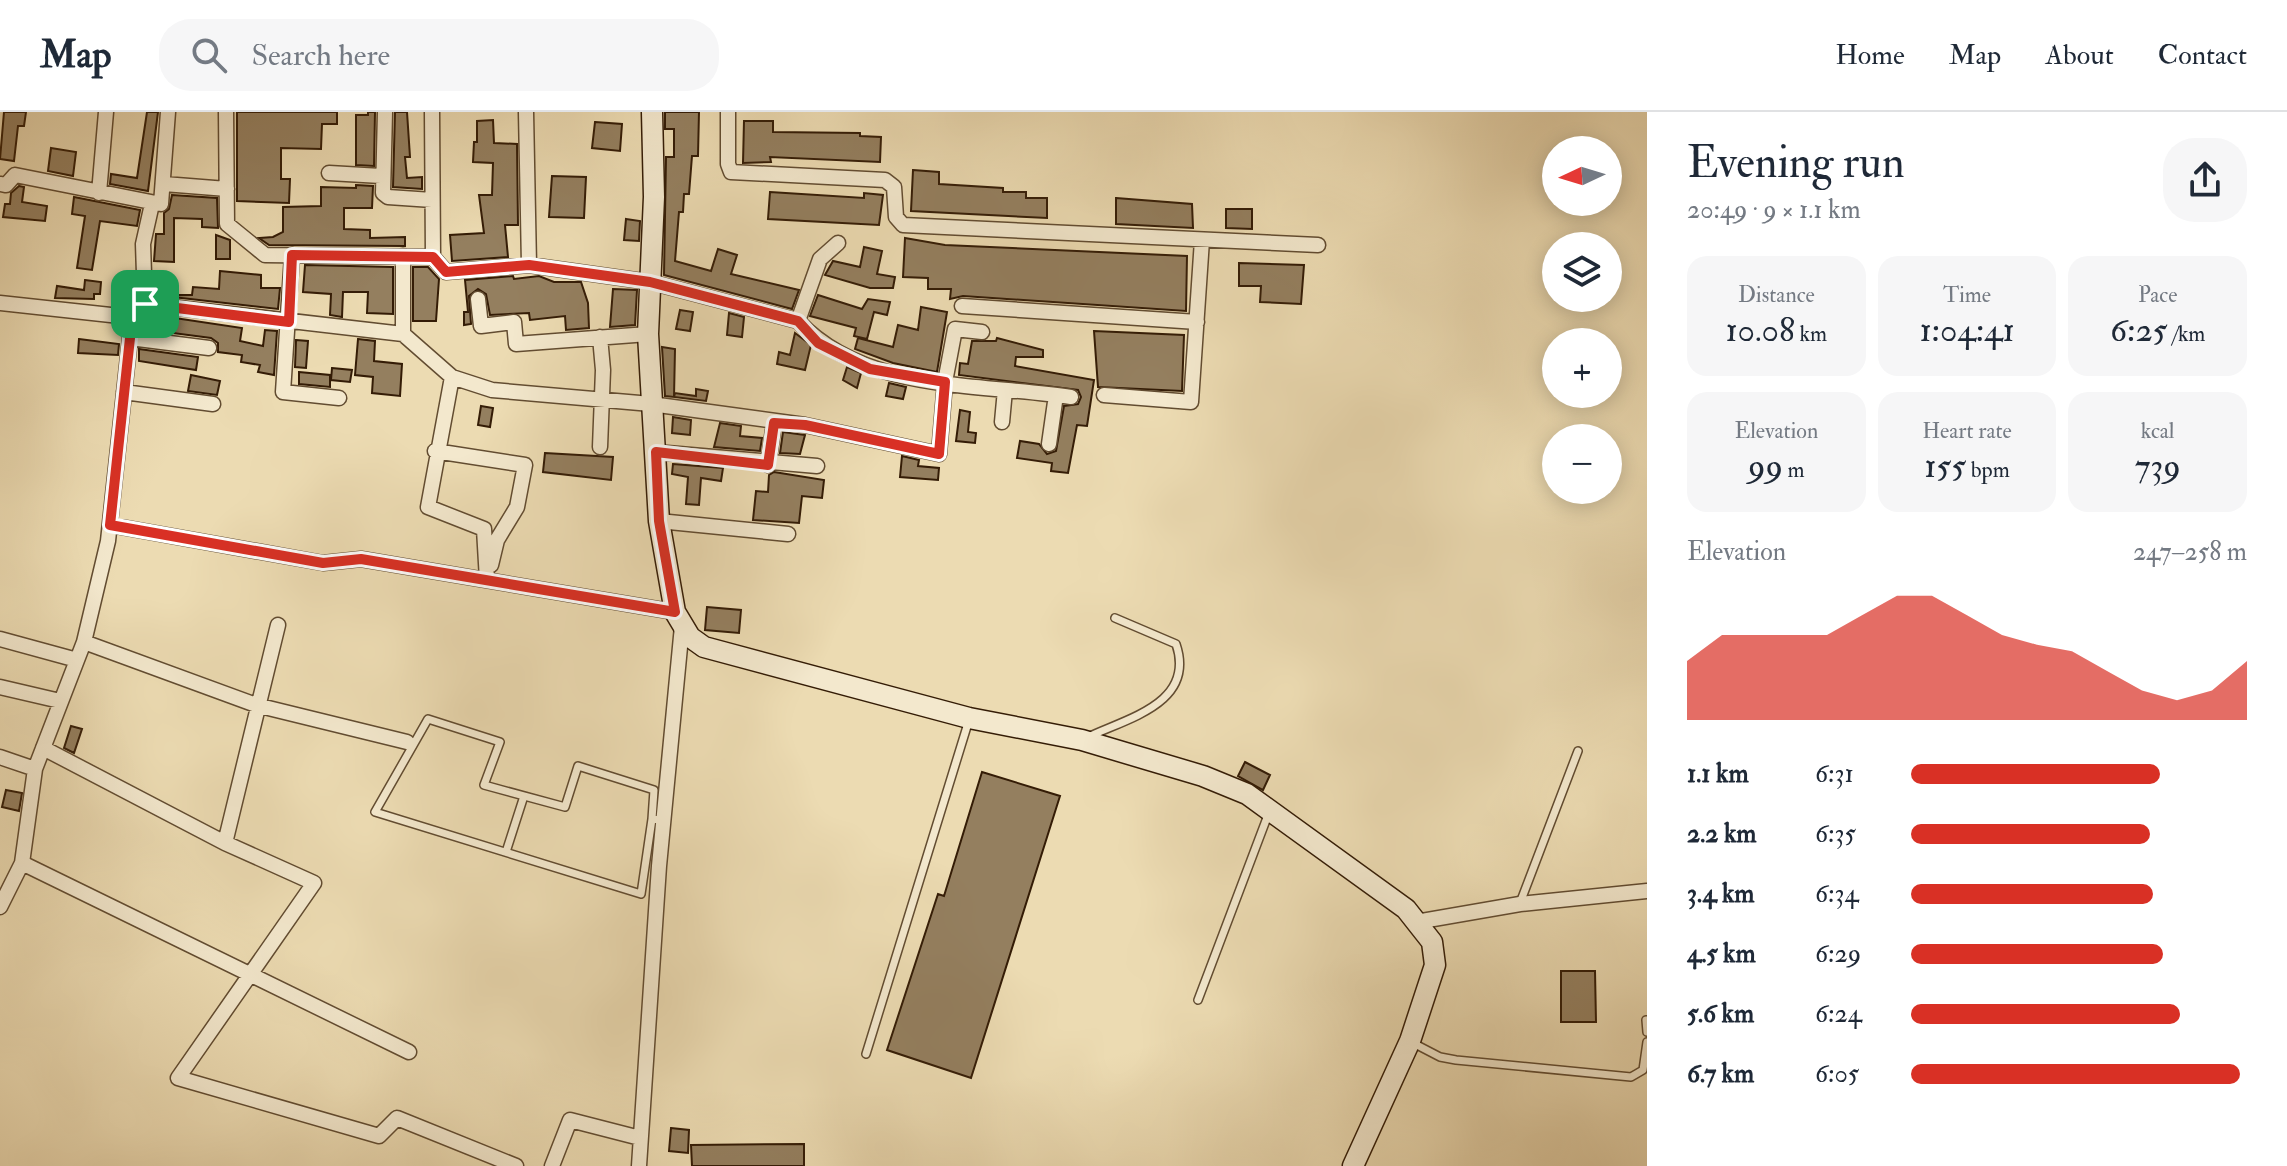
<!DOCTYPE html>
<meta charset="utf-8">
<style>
:root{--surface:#fff;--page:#f6f6f7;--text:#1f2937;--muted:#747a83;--line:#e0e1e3;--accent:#d93025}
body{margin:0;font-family:"IM FELL Double Pica",serif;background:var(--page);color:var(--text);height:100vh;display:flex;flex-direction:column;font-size:30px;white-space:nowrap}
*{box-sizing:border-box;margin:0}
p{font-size:26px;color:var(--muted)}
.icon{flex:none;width:44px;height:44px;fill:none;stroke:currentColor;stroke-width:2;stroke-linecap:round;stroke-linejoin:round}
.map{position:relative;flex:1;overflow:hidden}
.side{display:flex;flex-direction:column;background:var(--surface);width:640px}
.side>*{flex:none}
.needle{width:52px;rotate:266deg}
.controls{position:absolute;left:1542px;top:24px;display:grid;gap:16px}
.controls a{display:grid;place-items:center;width:80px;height:80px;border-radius:50%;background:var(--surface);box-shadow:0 4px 20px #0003;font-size:40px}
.pin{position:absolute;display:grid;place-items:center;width:68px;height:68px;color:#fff;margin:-34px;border-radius:16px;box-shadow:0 4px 12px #0006}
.round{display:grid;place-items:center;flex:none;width:84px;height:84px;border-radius:32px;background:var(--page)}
.head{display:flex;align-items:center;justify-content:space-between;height:136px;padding:0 40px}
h1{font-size:44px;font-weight:600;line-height:60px}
.figures{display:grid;grid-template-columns:repeat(3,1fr);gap:12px;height:136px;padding:8px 40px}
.figures div{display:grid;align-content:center;border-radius:20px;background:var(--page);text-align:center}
.figures b{font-size:34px;font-weight:600}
.figures small{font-size:22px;font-weight:400}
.figures p{font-size:22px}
.chart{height:224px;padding:16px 40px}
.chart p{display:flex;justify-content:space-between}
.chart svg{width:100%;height:144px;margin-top:8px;fill:var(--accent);opacity:.7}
ul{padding:0 40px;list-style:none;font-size:26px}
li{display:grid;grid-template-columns:128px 96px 1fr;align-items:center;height:60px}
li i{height:20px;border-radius:10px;background:var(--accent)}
header{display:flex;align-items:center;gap:48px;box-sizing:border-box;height:112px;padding:0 40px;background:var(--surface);border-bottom:2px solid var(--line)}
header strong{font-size:38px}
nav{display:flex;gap:44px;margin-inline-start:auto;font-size:28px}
.search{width:560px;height:72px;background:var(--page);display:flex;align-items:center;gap:20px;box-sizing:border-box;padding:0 28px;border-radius:32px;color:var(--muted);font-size:30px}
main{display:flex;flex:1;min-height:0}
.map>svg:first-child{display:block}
</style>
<header>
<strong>Map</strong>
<div class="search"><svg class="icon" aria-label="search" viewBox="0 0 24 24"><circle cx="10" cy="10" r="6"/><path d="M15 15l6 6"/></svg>Search here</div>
<nav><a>Home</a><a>Map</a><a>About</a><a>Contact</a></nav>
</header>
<main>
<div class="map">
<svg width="1647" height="1054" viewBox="0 0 1647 1054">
<rect width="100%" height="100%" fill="#ecdbb2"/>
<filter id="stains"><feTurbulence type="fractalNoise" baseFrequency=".0025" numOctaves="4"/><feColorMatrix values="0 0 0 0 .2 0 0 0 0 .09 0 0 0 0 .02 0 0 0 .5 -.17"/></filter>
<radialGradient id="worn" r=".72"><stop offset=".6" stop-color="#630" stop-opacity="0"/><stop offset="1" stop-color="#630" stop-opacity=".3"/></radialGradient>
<path fill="#947f5f" stroke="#341c06" stroke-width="2" d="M 4,0 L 26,0 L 24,14 L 18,14 L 14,49 L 0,47 Z
M 147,0 L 158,0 L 148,79 L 110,72 L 111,62 L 137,66 Z
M 237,0 L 337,0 L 337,12 L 322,12 L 321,37 L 281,36 L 281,67 L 290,67 L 289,91 L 237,89 Z
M 368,0 L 375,0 L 374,54 L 356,53 L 356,3 L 368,3 Z
M 395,0 L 407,0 L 410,45 L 405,45 L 407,66 L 422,65 L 422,77 L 393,75 Z
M 665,0 L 699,0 L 698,44 L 692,44 L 689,82 L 684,82 L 683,100 L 679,100 L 675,149 L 711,159 L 718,137 L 737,143 L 731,162 L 799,178 L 792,197 L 664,163 L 666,45 L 674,45 L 674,17 L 665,17 Z
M 493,8 L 494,31 L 517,32 L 518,113 L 505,113 L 508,145 L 452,149 L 450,123 L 484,121 L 479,83 L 492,83 L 493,51 L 473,50 L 474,30 L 477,30 L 477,9 Z
M 744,9 L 773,9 L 773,20 L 860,21 L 860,24 L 881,25 L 880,50 L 770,45 L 771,50 L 743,51 Z
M 595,10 L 622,12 L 620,39 L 592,36 Z
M 51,36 L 76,40 L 73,64 L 48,59 Z
M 913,58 L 939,60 L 939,72 L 1003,76 L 1003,80 L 1026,80 L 1026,86 L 1047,86 L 1047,106 L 911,99 Z
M 552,64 L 586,65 L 584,106 L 549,105 Z
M 356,73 L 373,74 L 372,96 L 344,96 L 344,117 L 370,118 L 370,126 L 405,125 L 405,134 L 269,133 L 259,126 L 273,125 L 283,120 L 283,95 L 321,94 L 321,75 L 356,76 Z
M 19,74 L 24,75 L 22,90 L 47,94 L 45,109 L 3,105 L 5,92 L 10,92 L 11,81 Z
M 770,80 L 864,86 L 864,81 L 883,83 L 879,113 L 768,107 Z
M 172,83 L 217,86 L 218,116 L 202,115 L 202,107 L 174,106 L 174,150 L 154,149 L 156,122 L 164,122 L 164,101 L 169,97 Z
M 74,85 L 140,98 L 137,114 L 100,109 L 92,158 L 77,156 L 85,104 L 72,102 Z
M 1116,86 L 1192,92 L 1193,116 L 1116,112 Z
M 1226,97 L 1252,97 L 1252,117 L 1226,116 Z
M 626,107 L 640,109 L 639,129 L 624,128 Z
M 216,123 L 230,128 L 230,147 L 216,147 Z
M 905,126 L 945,133 L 1187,144 L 1186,199 L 963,184 L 950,187 L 951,177 L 928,177 L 928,166 L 903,165 Z
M 864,135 L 882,139 L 877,162 L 895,165 L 893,176 L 870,176 L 825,163 L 833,149 L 860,155 Z
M 1239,151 L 1304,153 L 1301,192 L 1260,190 L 1261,174 L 1239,174 Z
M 305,153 L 393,155 L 393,202 L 367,201 L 368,180 L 343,180 L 342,205 L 330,203 L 331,182 L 303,180 Z
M 413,155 L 428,155 L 439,167 L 436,209 L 413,209 Z
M 220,159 L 261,163 L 261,176 L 280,176 L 278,197 L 155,183 L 192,183 L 193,175 L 219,177 Z
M 513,164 L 514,167 L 539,164 L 554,170 L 581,170 L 588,191 L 589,216 L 566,218 L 565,204 L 530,208 L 529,201 L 490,203 L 486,182 L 478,177 L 469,184 L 471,212 L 464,213 L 464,200 L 468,200 L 465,168 Z
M 85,168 L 101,170 L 100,182 L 94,182 L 94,187 L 55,186 L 57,174 L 84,178 Z
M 613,177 L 637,178 L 635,213 L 610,215 Z
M 818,183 L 862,197 L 868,187 L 890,190 L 887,203 L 874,200 L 867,227 L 854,224 L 856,216 L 810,204 Z
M 921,195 L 947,200 L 937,260 L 893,251 L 855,237 L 858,226 L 893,235 L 898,213 L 918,218 Z
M 680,198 L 693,200 L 690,219 L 676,217 Z
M 729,201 L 744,205 L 742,225 L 727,223 Z
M 148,202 L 242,216 L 240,229 L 263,234 L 265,218 L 277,219 L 274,263 L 258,260 L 260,253 L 241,250 L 242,243 L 218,240 L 218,231 L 211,226 L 142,217 L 143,206 Z
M 1094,219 L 1184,223 L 1182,279 L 1098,275 Z
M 795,221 L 811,233 L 805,258 L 777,252 L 779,240 L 790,243 Z
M 997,226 L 1043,238 L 1043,245 L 1016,245 L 1015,254 L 1094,268 L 1087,314 L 1077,313 L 1068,361 L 1051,359 L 1052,351 L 1017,346 L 1020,329 L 1039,332 L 1047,342 L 1056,339 L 1064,294 L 1078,292 L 1081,285 L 1078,278 L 959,263 L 960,251 L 968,252 L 972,229 L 996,229 Z
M 79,227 L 119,232 L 118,243 L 78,241 Z
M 358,227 L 375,229 L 374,249 L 402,252 L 400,284 L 372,281 L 373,265 L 355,263 Z
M 296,228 L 308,229 L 306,256 L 295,255 Z
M 662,235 L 675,237 L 674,285 L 665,284 Z
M 139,237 L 198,245 L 196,258 L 139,249 Z
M 847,255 L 861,261 L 857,276 L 843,268 Z
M 332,256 L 352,258 L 350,270 L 331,268 Z
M 299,260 L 330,263 L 330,275 L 299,272 Z
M 191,263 L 220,269 L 217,283 L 188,279 Z
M 889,271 L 906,275 L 903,287 L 886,284 Z
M 696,277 L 708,279 L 706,289 L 674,285 L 675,281 L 696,284 Z
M 481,294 L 493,296 L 490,315 L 478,313 Z
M 960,298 L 970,300 L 968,320 L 976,321 L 975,331 L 956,329 Z
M 673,305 L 691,308 L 690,323 L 672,321 Z
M 720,311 L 741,314 L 740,324 L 762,326 L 760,339 L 714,335 Z
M 783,320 L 805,323 L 800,342 L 780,341 Z
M 545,341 L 613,345 L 611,368 L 543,360 Z
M 902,344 L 919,348 L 918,354 L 939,356 L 938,368 L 900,365 Z
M 673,352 L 723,356 L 721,369 L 701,366 L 699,393 L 686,392 L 688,365 L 672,362 Z
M 774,360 L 824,368 L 822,386 L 802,384 L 799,411 L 753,408 L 756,379 L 768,380 L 769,363 Z
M 707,495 L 741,498 L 739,521 L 705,518 Z
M 71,614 L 82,617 L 74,641 L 64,636 Z
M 1245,650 L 1270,663 L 1263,678 L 1238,664 Z
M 982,660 L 1060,684 L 971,966 L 887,938 L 938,782 L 944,784 Z
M 6,678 L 22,681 L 19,699 L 2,695 Z
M 1561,859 L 1595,859 L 1596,910 L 1561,910 Z
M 671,1016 L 689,1018 L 688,1041 L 669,1039 Z
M 804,1032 L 804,1054 L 692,1054 L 691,1033 Z"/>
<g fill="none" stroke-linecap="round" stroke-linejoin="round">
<g stroke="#624c31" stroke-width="10">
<path id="lane" d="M 1088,625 C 1128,606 1196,591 1176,532 L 1115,506
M 652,707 L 654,678 L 578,654 L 565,695 L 484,673 L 500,630 L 428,607 L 375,700 L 641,782 L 652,707 L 664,708
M 506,740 L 524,684
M 1520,791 L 1578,639
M 1198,888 L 1268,703
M 1646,908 L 1647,920
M 1413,931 L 1440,945 L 1456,948 L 1631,965 L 1643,958 L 1647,930
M 866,942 L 969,608"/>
</g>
<g stroke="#624c31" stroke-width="17">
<path id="street" d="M 226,0 L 227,112 L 265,143 L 433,145 L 446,160 L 529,153 L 650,170 L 798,209 L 820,147 L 838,131
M 385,0 L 383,81 L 388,85 L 432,88
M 432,0 L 433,145
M 526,0 L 529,153
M 728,0 L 728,52 L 731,60 L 885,68 L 894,75 L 896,105 L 903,113 L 1318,133
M 329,61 L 381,64
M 0,72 L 6,73 L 15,63 L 161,92 L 168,0
M 164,72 L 227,77
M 99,81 L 106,0
M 292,143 L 283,280 L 339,286
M 403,144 L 403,222
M 478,187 L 481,214 L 514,210 L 516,232 L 648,222
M 0,191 L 129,205
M 145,192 L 403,222 L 452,265 L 492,278 L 651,292 L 805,313 L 939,342 L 945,270 L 955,217 L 982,220
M 962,194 L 1197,210
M 798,209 C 865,281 981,271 1071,285
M 600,225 L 603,258 L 600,335
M 130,226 L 209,236
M 452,265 L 428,395 L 484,417 L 487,468
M 124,280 L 213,292
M 1104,283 L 1191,290 L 1202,128
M 1002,310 L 1005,278
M 1049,332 L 1056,283
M 435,339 L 525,353 L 517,395 L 497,428 L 491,453
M 656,340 L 817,354
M 768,353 L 774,311
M 659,409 L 788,422
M 110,413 L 323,451 L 361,447 L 675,500
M 0,527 L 77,548
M 84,530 L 256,593 L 407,630
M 0,575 L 60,589
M 43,636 L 225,731 L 314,771 L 178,966 L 379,1024 L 397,1006 L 516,1054
M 0,645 L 35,657
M 225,731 L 278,513
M 22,751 L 409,940
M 0,795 L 22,751 L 35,657 L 84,530 L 108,429 L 130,226 L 129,205 L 145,192 L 143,132 L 152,92
M 1416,810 L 1520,792 L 1647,779
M 552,1054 L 570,1008 L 640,1026
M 639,1054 L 659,754 L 682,514"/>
</g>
<g stroke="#341c06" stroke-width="23">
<path id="secondary" d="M 652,0 L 654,85 L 648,222 L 659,409 L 675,500 L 690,525 L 704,535 L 969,606 L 1082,628 L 1203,664 L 1247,682 L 1406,797 L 1432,830 L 1435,853 L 1410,929 L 1353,1054"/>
</g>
<use href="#lane" stroke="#f3e8cd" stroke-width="7"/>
<use href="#street" stroke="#f3e8cd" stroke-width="14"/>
<use href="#secondary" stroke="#f3e8cd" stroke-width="20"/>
</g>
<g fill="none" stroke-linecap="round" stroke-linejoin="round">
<g stroke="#fff" stroke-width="16">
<path id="route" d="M 292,143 L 433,145 L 446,160 L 529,153 L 650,170 L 798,209 L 818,231 L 870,257 L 945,270 L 939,342 L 805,313 L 774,311 L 768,353 L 656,340 L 659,409 L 675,500 L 361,447 L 323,451 L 110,413 L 130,226 L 129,205 L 145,192 L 289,210 Z"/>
</g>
<use href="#route" stroke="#d93025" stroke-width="10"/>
</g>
<rect width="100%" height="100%" filter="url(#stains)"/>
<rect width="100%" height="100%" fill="url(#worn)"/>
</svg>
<div class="controls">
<a><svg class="needle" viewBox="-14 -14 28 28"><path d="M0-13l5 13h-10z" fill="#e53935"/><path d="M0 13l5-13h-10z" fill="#747a83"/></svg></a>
<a><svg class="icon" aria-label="layers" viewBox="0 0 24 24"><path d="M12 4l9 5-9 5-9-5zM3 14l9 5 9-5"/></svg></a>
<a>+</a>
<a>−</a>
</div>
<div class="pin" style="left:145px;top:192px;background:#1e9e55"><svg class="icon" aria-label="arrive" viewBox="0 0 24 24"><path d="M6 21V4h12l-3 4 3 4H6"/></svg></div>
</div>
<section class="side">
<div class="head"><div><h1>Evening run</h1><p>20:49 · 9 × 1.1 km</p></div><a class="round"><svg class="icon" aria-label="share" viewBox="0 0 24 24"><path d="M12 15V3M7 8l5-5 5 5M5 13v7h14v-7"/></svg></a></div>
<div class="figures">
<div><p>Distance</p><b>10.08<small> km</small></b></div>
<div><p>Time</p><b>1:04:41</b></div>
<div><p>Pace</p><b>6:25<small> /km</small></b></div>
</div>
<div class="figures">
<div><p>Elevation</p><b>99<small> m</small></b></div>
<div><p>Heart rate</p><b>155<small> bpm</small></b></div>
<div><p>kcal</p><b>739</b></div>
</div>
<div class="chart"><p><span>Elevation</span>247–258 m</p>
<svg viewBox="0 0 160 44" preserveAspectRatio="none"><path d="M0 44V26L10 18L20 18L30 18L40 18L50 12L60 6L70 6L80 12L90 18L100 21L110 23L120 29L130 35L140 38L150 35L160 26V44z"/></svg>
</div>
<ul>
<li><b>1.1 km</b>6:31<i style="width:74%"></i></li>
<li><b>2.2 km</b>6:35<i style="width:71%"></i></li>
<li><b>3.4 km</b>6:34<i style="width:72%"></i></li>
<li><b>4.5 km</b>6:29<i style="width:75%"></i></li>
<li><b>5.6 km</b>6:24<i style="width:80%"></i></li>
<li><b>6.7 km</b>6:05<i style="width:98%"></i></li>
</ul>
</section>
</main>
